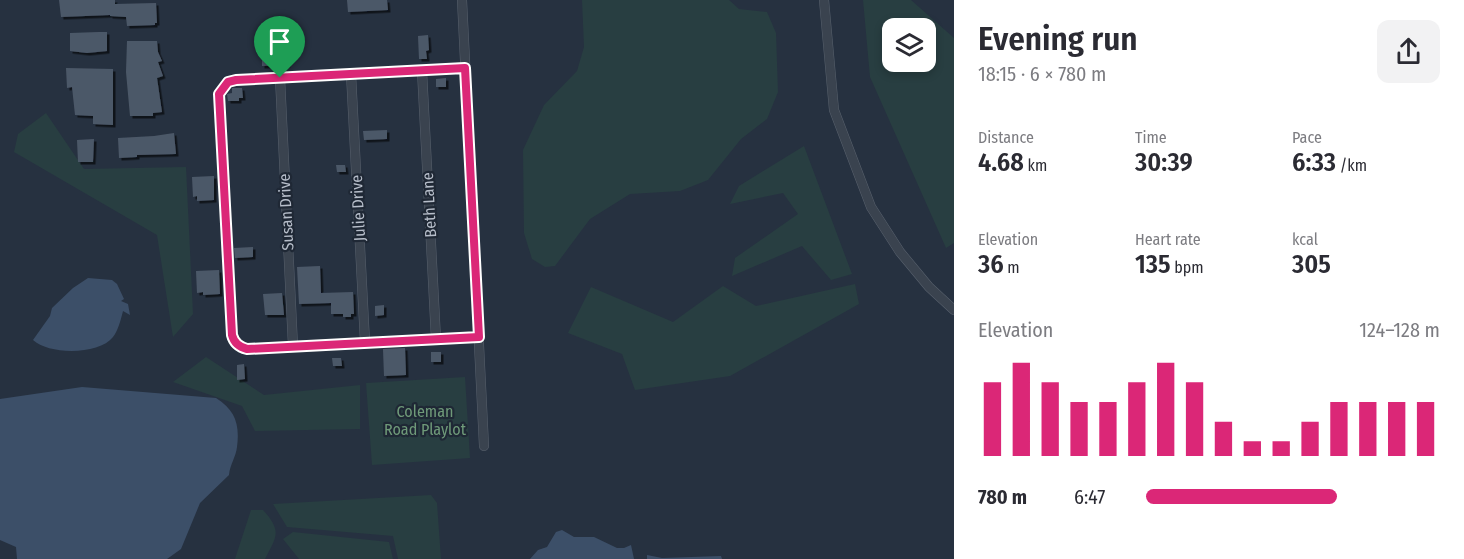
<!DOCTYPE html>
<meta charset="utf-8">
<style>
:root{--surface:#fff;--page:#f2f2f3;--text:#2b2b33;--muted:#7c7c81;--accent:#db2777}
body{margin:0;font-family:"Fira Sans Condensed",sans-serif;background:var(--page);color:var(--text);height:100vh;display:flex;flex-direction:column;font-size:22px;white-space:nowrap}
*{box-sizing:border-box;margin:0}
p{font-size:20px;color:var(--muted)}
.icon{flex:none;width:33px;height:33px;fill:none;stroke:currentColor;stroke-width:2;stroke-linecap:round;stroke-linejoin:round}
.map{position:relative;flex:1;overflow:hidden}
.drawer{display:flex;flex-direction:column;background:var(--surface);width:510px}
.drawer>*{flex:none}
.controls{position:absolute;left:882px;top:18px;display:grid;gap:12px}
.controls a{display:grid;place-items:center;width:54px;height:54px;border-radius:12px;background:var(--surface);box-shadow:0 3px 9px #0003;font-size:30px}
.pin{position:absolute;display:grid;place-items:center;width:51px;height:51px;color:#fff;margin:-62px -26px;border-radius:50% 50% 50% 0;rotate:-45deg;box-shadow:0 0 6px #0007}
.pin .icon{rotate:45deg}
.round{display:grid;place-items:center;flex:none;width:63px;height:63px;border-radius:12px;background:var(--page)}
.summary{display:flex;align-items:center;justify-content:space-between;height:102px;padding:0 24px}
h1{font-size:33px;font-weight:600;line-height:45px}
.figures{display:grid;grid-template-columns:repeat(3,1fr);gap:9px;height:102px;padding:6px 24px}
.figures div{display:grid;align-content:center}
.figures b{font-size:26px;font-weight:600}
.figures small{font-size:16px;font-weight:400}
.figures p{font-size:16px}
.chart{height:168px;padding:12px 24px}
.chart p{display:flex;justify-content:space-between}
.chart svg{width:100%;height:108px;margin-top:6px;stroke:var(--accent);stroke-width:6}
ul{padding:0 24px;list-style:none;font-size:20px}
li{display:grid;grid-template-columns:96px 72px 1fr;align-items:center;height:45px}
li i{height:15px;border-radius:8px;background:var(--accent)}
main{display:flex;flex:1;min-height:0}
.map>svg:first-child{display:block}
</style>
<main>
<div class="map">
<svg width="954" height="559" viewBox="0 0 954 559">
<defs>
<filter id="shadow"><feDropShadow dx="2.5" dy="2.5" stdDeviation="0" flood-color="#0009"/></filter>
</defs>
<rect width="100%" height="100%" fill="#263140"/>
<path fill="#283e41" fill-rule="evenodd" d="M 582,0 L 729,0 L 739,9 L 767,12 L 776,33 L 778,92 L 767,119 L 741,139 L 708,180 L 680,191 L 630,194 L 590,219 L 555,266 L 545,267 L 532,259 L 524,233 L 523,150 L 544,105 L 577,71 L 584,47 Z
M 863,0 L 911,0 L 954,38 L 954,243 L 946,248 L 870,77 ZM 892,28 L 926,28 L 926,62 L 892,62 Z
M 46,113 L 84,169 L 186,167 L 193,314 L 173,337 L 157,235 L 14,152 L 18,134 Z
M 804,146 L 852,274 L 831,280 L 802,246 L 732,276 L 735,258 L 798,214 L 783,193 L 730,204 L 739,186 Z
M 855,284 L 859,304 L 730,376 L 635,390 L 622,354 L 568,333 L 591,287 L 673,322 L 723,286 L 756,306 Z
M 206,357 L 264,395 L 360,385 L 360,429 L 255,431 L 242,406 L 173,382 Z
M 465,377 L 470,458 L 372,465 L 366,383 Z
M 431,495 L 437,503 L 441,559 L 398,559 L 393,536 L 287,527 L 273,504 Z
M 251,510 L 263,510 C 282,531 277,536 265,559 L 235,559 Z
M 293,532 L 389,542 L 393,559 L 299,559 L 283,539 Z"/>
<path fill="#3c4f68" d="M 88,278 L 112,280 L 117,284 L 124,299 L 121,301 L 128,304 L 130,315 L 123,311 C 121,319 118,331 113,337 C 99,355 49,355 33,340 L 50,316 L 52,308 L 73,288 Z
M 82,387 L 216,398 C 235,410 240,424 237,447 C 236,457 230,464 229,475 L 200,503 L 181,549 L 167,559 L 17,559 L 16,547 L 0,540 L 0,399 Z
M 562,530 L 574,537 L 594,537 L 617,548 L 624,548 L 631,545 L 634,559 L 530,559 L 538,550 L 547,547 L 556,532 Z
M 647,555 L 662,558 L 721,556 L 722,559 L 647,559 Z"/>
<path fill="#4c5868" filter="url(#shadow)" d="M 59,0 L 115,0 L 115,4 L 156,3 L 157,23 L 155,23 L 155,25 L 127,26 L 126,17 L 110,16 L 110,15 L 61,17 Z
M 347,0 L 387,0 L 388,10 L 348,12 Z
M 99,32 L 107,32 L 107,51 L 87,53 L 70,51 L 70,33 Z
M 428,35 L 429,50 L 426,51 L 427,59 L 419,59 L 418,36 Z
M 127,41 L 157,41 L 158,52 L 162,61 L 158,62 L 163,76 L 157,78 L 162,112 L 153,113 L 153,116 L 130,116 L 126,72 Z
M 287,56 L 288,65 L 262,66 L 262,57 Z
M 66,68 L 113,69 L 113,125 L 93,124 L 93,116 L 75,115 L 72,87 L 67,88 Z
M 446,78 L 446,87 L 436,87 L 436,79 Z
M 232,88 L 242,88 L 243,98 L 239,98 L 239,101 L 228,101 L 227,94 L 232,93 Z
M 387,130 L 387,139 L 364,140 L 363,131 Z
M 174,133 L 176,154 L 137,155 L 137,157 L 119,158 L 118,138 L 154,136 Z
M 94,139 L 93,162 L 78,162 L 77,140 Z
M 336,165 L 345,165 L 346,172 L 337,172 Z
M 214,176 L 214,200 L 197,201 L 197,196 L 193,197 L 192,177 Z
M 253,247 L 253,257 L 235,258 L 234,248 Z
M 320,266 L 321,293 L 353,292 L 354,314 L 351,314 L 351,317 L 343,317 L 343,314 L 331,314 L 331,303 L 299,304 L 297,267 Z
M 219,270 L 220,294 L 203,295 L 203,292 L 197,293 L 196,271 Z
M 282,293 L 284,315 L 265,315 L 263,294 Z
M 384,305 L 384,315 L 375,316 L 375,306 Z
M 405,348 L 406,375 L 384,376 L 383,349 Z
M 431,352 L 441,352 L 441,362 L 431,362 Z
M 332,358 L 341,358 L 342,366 L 333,366 Z
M 244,364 L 245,379 L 237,380 L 237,365 Z"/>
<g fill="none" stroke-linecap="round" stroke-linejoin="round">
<g stroke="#58616d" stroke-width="10">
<path id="minor" d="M 462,0 L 484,446
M 824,0 L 834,110 L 871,207 L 900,252 L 929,287 L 954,310
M 465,68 L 236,80 L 228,82 L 219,94 L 232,335 L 234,341 L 247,349 L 479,337
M 422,71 L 436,339
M 351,74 L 365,342
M 280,78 L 293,346"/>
</g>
<use href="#minor" stroke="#3a434f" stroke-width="9"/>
</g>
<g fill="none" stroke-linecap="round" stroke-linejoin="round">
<g stroke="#fff" stroke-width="12">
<path id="route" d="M 465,68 L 479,337 L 247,349 C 239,347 234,343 232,335 L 219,94 L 228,82 L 236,80 Z"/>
</g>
<use href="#route" stroke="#db2777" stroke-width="8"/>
</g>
<g text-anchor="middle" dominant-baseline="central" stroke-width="4.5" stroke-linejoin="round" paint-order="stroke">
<g font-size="16" fill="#b7beca" stroke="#1f2835">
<text transform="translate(429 205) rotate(-93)">Beth Lane</text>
<text transform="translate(358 208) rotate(-93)">Julie Drive</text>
<text transform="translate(286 212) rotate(-93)">Susan Drive</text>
</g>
<g font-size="16" fill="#6f9a79" stroke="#1f2835">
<text x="425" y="411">Coleman<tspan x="425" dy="18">Road Playlot</tspan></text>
</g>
</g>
</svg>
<div class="controls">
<a><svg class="icon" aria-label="layers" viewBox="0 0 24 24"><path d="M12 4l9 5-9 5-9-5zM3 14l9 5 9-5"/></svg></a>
</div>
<div class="pin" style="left:280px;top:78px;background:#1e9e55"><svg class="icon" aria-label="arrive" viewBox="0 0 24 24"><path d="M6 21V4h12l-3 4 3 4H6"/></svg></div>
</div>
<section class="drawer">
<div class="summary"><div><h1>Evening run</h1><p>18:15 · 6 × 780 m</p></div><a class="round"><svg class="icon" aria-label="share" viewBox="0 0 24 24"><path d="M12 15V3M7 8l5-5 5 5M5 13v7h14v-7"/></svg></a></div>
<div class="figures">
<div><p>Distance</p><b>4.68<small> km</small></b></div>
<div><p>Time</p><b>30:39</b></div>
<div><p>Pace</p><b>6:33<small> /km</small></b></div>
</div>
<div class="figures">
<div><p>Elevation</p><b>36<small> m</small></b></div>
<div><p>Heart rate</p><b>135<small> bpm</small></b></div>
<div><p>kcal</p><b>305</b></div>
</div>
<div class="chart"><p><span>Elevation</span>124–128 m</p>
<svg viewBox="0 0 160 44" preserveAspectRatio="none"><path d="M5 44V14M15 44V6M25 44V14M35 44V22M45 44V22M55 44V14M65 44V6M75 44V14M85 44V30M95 44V38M105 44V38M115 44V30M125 44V22M135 44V22M145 44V22M155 44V22"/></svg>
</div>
<ul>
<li><b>780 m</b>6:47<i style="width:65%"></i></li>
</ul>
</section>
</main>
